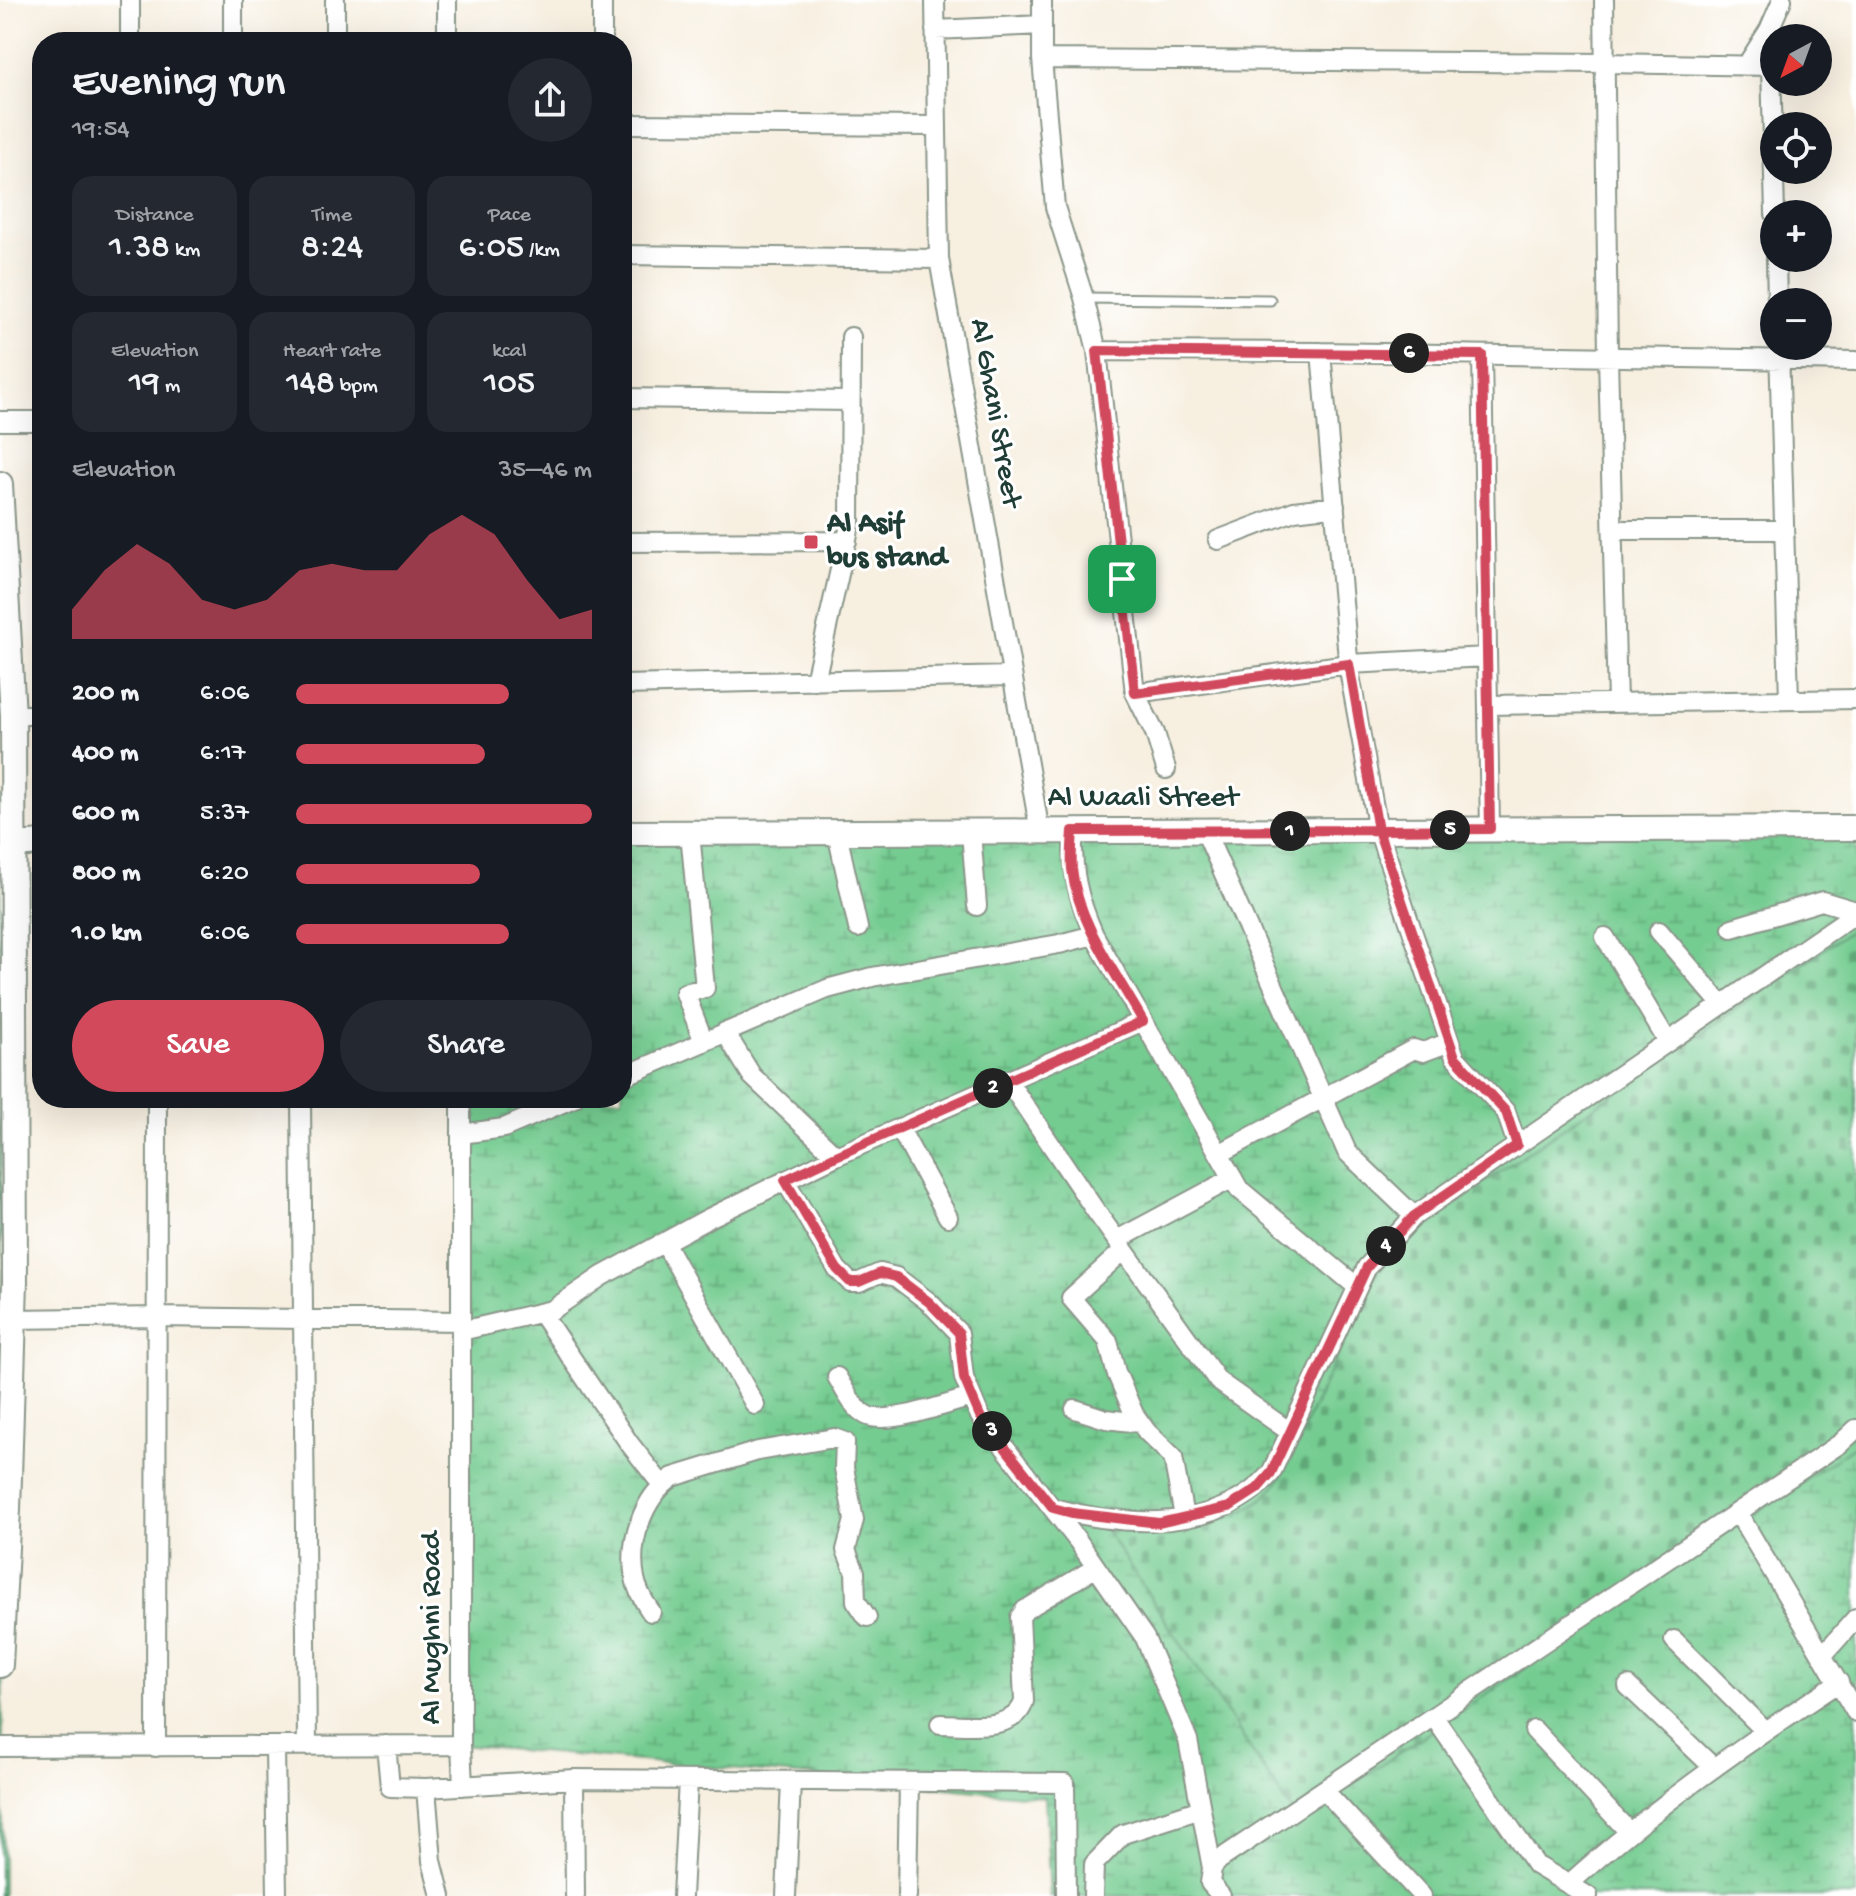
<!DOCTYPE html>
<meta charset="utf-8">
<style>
:root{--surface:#171b24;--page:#242831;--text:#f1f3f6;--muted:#9ea1a6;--accent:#d1495b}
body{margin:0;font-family:"Gochi Hand",sans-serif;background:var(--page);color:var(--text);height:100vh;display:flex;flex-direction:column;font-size:30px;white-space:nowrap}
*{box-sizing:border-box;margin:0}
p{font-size:26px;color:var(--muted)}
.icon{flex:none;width:44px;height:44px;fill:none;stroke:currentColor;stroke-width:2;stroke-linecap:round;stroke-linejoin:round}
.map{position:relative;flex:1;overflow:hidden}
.drawer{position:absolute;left:32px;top:32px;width:600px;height:1076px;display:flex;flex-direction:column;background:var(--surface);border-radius:32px;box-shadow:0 8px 32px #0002}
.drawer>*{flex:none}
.needle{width:52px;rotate:221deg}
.buttons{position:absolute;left:1760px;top:24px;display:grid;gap:16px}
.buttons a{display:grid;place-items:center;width:72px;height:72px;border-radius:50%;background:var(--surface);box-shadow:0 8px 32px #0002;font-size:40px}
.pin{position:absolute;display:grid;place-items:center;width:68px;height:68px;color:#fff;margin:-34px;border-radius:16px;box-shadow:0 4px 12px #0006}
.km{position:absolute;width:40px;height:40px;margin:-20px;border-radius:50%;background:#222;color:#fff;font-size:22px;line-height:40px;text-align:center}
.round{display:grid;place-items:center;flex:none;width:84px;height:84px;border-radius:42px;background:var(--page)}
.summary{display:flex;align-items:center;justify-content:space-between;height:136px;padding:0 40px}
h1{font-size:44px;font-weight:600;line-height:60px}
.stats{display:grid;grid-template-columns:repeat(3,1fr);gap:12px;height:136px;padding:8px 40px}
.stats div{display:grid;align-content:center;border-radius:20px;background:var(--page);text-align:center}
.stats b{font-size:34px;font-weight:600}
.stats small{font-size:22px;font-weight:400}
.stats p{font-size:22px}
.chart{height:224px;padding:16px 40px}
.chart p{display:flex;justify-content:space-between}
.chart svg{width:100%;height:144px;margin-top:8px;fill:var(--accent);opacity:.7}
.primary-button{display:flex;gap:16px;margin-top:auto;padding:16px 40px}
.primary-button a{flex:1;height:92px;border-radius:48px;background:var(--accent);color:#fff;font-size:32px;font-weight:600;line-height:92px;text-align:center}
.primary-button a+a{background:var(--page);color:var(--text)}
ul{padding:0 40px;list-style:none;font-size:26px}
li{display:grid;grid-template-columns:128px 96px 1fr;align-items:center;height:60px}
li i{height:20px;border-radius:10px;background:var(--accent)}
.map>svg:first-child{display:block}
</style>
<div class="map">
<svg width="1856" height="1896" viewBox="0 0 1856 1896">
<defs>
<pattern id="wetland-marsh" width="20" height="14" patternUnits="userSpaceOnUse" patternTransform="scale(2)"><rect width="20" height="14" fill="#74cc91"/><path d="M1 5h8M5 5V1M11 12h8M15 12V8" fill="none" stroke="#5fa777"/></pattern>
<pattern id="cemetery-stones" width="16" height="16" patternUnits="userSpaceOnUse" patternTransform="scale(2)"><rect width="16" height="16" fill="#74cc91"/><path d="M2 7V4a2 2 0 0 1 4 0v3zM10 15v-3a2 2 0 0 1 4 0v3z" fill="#5fa777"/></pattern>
</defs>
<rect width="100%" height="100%" fill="#fff"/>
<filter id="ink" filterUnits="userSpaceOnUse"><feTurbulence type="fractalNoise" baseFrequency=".0125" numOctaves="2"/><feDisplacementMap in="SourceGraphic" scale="16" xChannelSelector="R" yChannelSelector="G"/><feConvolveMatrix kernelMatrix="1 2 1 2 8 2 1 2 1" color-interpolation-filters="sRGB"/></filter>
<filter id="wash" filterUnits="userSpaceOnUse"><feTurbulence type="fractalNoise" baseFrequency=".006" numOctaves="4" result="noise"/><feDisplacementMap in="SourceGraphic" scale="32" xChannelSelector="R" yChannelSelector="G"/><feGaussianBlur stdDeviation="1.8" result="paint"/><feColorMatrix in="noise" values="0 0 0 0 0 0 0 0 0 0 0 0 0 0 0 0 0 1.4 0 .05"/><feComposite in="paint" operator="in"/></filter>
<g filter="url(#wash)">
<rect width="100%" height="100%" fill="#f7efe0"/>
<path fill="url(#wetland-marsh)" stroke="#4a8462" stroke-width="2" d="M 0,473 L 3,1896 L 0,1896 Z
M 1856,827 L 1856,1896 L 1050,1896 L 1045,1797 L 461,1745 L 460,1098 L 622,1098 L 622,833 Z"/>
<path fill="url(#cemetery-stones)" stroke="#4a8462" stroke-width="2" d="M 1856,927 L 1856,1445 L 1298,1821 L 1102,1524 L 1166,1532 L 1237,1515 L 1264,1498 L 1279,1481 L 1375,1275 L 1422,1225 Z"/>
</g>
<g filter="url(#ink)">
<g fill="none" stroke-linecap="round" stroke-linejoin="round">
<g stroke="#8b968a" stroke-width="13">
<path id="lane" d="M 1084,298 L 1270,300"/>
</g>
<g stroke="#8b968a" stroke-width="22">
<path id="street" d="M 130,0 L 130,42
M 233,0 L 233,42
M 335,0 L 335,42
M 447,0 L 447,42
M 602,0 L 602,42
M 935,0 L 939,259 L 1040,832
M 1042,0 L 1042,59 L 1055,207 L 1084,298 L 1097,351 L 1135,693 L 1155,733 L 1166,769
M 1604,0 L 1608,357 L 1617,703
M 935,30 L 1042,25
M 1042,59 L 1605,63 L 1771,66 L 1775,214
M 1746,66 L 1769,30 L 1782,0
M 622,124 L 936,126
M 622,255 L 939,259
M 1776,258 L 1777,302
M 1779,346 L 1789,700
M 1097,351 L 1321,352 L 1856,361
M 1321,352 L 1349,670 L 1378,830 L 1455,1057 L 1506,1112 L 1517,1145
M 1482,355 L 1490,829
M 622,398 L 850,401
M 0,421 L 42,421
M 1613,530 L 1784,530
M 1218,540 L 1294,511 L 1335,506
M 622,542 L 847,541
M 815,681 L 850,525 L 851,337
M 622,685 L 1012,676
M 1135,693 L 1349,664 L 1487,657
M 1488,705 L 1856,699
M 13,716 L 42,714
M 1073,831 C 1072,873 1077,896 1094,935 L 1239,1189 L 1356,1286
M 1205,831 L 1347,1152 L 1414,1216
M 971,832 L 977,906
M 690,833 L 705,988 L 685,993 L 704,1042
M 837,833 L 858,928
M 1732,928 L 1822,901 L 1856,911
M 1659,931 L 1722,1005
M 1605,937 L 1668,1042
M 725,1032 L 752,1076 L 836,1156
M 622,1077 L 827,989 L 872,977 L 1059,944 L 1094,935
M 1008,1081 L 1095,1210 L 1218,1381 L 1290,1432
M 301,1098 L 307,1746
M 900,1129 L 948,1217
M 461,1134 L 504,1128 L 574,1098
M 1219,1154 L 1414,1049 L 1423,1052 L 1450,1042
M 785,1180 L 837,1269 L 850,1282 L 859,1282 L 880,1273 L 896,1277 L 929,1302 L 959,1333 L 964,1378 L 980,1416 L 1078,1541 L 1145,1638 L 1188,1740 L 1212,1868
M 1117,1240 L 1233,1178
M 664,1242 L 755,1405
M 1124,1250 L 1071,1298 L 1108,1341 L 1116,1372 L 1134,1414 L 1147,1432 L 1173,1457 L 1184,1517
M 541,1313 L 629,1443 L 662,1485
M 13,1319 L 157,1317 L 461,1321
M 461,1331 L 552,1310 L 602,1276 L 709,1218 L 836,1156 L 1143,1021
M 837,1377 C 845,1390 853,1409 868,1416 C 889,1425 949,1403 972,1397
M 1075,1409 L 1106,1419 L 1140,1423
M 1053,1508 C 1125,1527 1219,1533 1271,1473 L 1367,1267 L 1414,1216 L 1856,913
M 1738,1513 L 1856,1713
M 651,1612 C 644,1602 637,1591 635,1578 C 628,1542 643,1497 673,1477 L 758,1451 L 834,1438 L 845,1442 L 844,1468 L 854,1520 L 846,1550 L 855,1572 L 856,1601 L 867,1617
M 1674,1640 L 1765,1731
M 1823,1655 L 1856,1618
M 1628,1686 L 1714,1768
M 1434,1717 L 1536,1865 L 1588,1896
M 940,1724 C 965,1724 1016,1733 1024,1701 L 1020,1617 L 1025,1610 L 1095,1568
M 1534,1730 L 1629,1832
M 386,1745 L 390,1787 L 426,1788 L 432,1861 L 441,1896
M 461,1745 L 463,1786
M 275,1746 L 277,1896
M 0,1747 L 461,1745 L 461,1098
M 156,1747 L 157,1098
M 574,1779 L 575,1896
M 426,1788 L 574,1779 L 1065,1783 L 1066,1896
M 1324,1790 L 1422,1896
M 1569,1884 C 1653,1808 1745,1744 1839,1682
M 682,1896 L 688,1780
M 786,1896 L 791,1781
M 907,1896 L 909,1782
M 1093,1896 L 1094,1864 L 1123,1834 L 1201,1809
M 1221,1896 L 1210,1883 L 1212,1868 L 1219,1860 L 1841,1443 L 1856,1429"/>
</g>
<g stroke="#8b968a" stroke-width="28">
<path id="secondary" d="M 0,484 L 13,716 L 15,1281 L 8,1509 L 0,1665
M 622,833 L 1856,828
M 14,845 L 42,843"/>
</g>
<use href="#lane" stroke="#fff" stroke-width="9"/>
<use href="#street" stroke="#fff" stroke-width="18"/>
<use href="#secondary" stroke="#fff" stroke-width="24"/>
</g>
</g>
<g fill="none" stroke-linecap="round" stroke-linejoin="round" filter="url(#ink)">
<g stroke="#fff" stroke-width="16">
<path id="route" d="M 1122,579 L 1135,693 L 1349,664 L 1378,830 L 1073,831 C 1072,844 1071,857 1072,869 C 1078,924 1117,974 1143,1021 L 836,1156 L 785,1180 L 837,1269 L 850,1282 L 859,1282 L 880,1273 L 896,1277 L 929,1302 L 959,1333 L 964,1378 L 980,1416 L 1053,1508 L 1072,1513 L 1159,1523 L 1229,1507 L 1257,1489 L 1271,1473 L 1367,1267 L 1414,1216 L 1517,1145 L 1506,1112 L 1455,1057 L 1378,830 L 1490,829 L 1482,355 L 1097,351 L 1122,579"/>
</g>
<use href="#route" stroke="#d1495b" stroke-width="10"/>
</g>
<rect fill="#d1495b" stroke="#fff" stroke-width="3" x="803" y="534" width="16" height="16" rx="4"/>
<g text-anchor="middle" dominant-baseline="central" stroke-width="6" stroke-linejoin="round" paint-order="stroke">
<g font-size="30" fill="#1f3d34" stroke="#fff">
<text transform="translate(994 413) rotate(80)">Al Ghani Street</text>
<text x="1143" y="799">Al Waali Street</text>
<text transform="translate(433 1628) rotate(-90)">Al Mughni Road</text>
</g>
<g font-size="30" font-weight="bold" fill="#1f3d34" stroke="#fff" text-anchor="start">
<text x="827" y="525">Al Asif<tspan x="827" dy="34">bus stand</tspan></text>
</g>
</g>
</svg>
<div class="buttons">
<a><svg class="needle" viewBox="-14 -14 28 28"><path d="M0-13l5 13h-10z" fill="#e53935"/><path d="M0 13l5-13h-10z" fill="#9ea1a6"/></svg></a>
<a><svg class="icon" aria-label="locate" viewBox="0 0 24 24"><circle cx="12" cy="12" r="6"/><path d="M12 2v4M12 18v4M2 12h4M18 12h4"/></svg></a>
<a>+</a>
<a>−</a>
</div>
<div class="pin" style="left:1122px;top:579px;background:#1e9e55"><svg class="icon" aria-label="arrive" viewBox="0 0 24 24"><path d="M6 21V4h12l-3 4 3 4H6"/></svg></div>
<b class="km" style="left:1290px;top:831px">1</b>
<b class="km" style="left:993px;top:1088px">2</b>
<b class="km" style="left:992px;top:1431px">3</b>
<b class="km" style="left:1386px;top:1246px">4</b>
<b class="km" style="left:1450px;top:830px">5</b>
<b class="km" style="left:1409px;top:353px">6</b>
<section class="drawer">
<div class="summary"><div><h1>Evening run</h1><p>19:54</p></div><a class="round"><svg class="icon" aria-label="share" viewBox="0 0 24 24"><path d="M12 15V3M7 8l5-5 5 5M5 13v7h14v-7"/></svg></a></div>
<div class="stats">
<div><p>Distance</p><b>1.38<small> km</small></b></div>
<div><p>Time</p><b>8:24</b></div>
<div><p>Pace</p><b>6:05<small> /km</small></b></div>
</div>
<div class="stats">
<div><p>Elevation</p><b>19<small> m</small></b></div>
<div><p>Heart rate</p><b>148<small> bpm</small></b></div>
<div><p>kcal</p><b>105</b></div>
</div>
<div class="chart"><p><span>Elevation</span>35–46 m</p>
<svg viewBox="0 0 160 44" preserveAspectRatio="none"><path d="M0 44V35L10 23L20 15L30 21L40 32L50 35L60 32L70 23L80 21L90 23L100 23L110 12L120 6L130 12L140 26L150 38L160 35V44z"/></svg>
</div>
<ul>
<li><b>200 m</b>6:06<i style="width:72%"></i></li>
<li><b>400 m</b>6:17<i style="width:64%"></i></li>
<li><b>600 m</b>5:37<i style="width:100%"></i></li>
<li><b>800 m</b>6:20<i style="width:62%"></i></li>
<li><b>1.0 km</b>6:06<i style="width:72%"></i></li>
</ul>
<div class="primary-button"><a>Save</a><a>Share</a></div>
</section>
</div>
